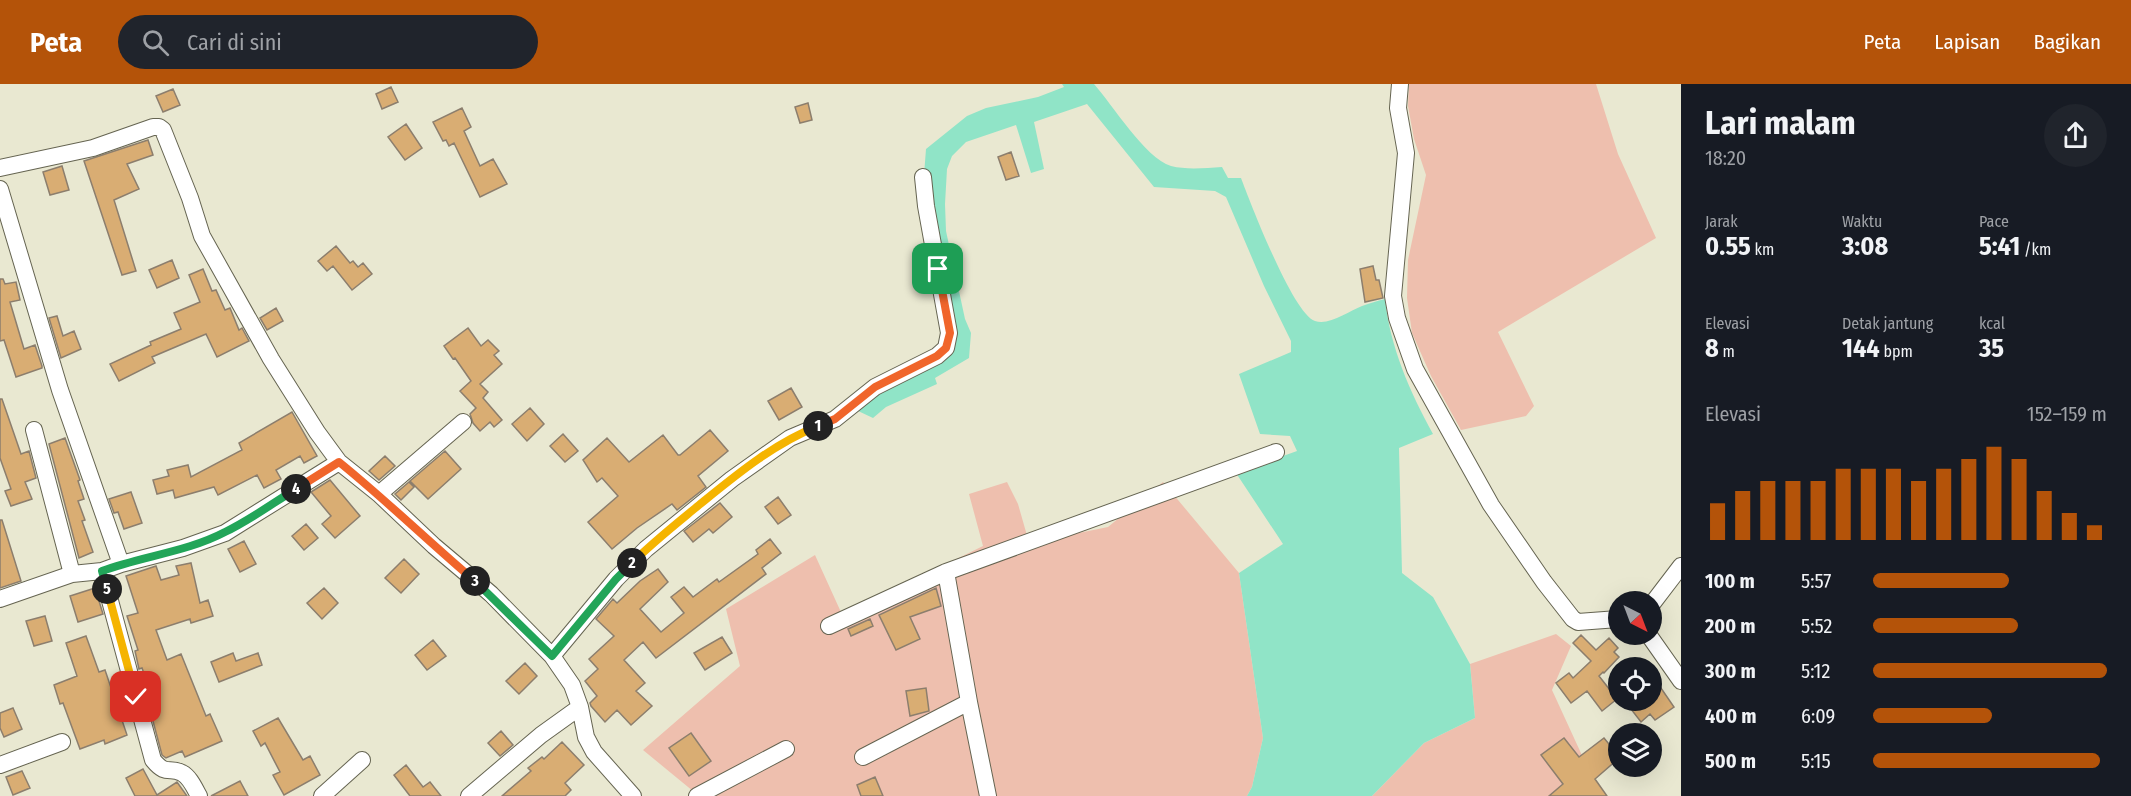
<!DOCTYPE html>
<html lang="id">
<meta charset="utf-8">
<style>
:root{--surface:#171b24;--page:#20242c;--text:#f1f3f6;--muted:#9ea1a6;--accent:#b45309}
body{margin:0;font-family:"Fira Sans Condensed",sans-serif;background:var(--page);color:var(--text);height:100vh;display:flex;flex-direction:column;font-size:22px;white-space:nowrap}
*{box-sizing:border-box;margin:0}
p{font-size:20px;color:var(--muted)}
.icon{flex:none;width:33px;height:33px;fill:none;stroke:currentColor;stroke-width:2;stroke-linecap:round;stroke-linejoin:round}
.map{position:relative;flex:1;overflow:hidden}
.panel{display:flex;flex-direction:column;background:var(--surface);width:450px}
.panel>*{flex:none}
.needle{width:39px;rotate:138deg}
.tools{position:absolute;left:1608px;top:507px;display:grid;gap:12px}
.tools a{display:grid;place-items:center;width:54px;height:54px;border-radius:50%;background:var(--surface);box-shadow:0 6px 24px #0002;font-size:30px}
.pin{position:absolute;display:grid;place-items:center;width:51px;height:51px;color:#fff;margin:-26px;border-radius:12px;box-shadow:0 3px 9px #0006}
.km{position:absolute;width:30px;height:30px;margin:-15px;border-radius:50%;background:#222;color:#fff;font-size:16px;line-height:30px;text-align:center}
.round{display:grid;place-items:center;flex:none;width:63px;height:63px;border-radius:32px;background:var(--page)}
.overview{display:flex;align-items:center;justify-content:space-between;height:102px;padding:0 24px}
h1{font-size:33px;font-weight:700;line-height:45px}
.figures{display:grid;grid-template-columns:repeat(3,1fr);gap:9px;height:102px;padding:6px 24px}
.figures div{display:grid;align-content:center}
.figures b{font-size:26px;font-weight:700}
.figures small{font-size:16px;font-weight:400}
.figures p{font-size:16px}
.chart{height:168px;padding:12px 24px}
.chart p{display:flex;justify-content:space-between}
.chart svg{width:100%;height:108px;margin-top:6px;stroke:var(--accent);stroke-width:6}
ul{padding:0 24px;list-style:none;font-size:20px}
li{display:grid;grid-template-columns:96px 72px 1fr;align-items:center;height:45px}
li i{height:15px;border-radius:8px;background:var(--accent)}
header{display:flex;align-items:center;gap:36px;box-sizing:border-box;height:84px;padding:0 30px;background:var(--accent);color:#fff}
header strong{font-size:28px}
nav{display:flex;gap:33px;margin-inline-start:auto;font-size:21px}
.search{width:420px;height:54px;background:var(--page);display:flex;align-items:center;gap:15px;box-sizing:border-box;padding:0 21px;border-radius:33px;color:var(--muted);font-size:22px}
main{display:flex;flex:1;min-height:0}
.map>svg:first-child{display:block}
</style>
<header>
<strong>Peta</strong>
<div class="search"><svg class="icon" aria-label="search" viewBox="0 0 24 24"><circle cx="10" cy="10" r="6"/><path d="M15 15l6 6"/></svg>Cari di sini</div>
<nav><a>Peta</a><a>Lapisan</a><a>Bagikan</a></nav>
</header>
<main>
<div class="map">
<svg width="1681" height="712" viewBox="0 0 1681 712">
<rect width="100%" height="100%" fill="#e9e8d1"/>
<path fill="#eebfae" d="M 1409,0 L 1596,0 L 1618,70 L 1656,154 L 1498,248 L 1534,322 L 1526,332 L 1461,346 L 1431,292 L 1412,249 L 1407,214 L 1408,176 L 1426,91 L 1414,55 L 1408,22 Z
M 1007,398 L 1018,420 L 1028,455 L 1069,451 L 1108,443 L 1163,398 L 1239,489 L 1263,654 L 1252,703 L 1247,712 L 699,712 L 643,666 L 740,582 L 726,525 L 815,471 L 845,537 L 926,490 L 983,462 L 969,410 Z
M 1556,550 L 1571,562 L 1552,606 L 1597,704 L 1581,712 L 1372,712 L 1424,659 L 1475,634 L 1470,580 Z"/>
<path fill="#90e4c7" d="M 1062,0 L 1094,0 C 1112,20 1145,74 1171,82 C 1187,86 1205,84 1222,83 L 1228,94 L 1241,94 C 1250,118 1293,230 1315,237 C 1329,242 1349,227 1362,222 C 1370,219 1377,217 1385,215 C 1390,263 1410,308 1433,350 L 1399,364 L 1402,489 L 1433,513 L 1470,580 L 1475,634 L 1424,659 L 1372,712 L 1247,712 L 1252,703 L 1263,654 L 1239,489 L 1283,460 L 1236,389 L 1297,367 L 1290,352 L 1260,350 L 1239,290 L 1291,268 L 1291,257 L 1264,202 L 1226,113 L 1215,107 L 1154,103 L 1087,20 L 1034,38 L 1044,85 L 1031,89 L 1016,41 L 966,58 L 952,72 L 947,85 L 945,120 L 946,147 L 965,235 L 971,249 L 969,274 L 935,294 L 937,300 L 886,323 L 873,334 L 856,326 L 865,315 L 944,272 L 924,91 L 926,65 L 967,32 L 986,24 L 1038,13 L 1064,3 Z"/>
<path fill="#d9ad73" stroke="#8c7e6d" stroke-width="1.5" d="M 391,3 L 398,18 L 382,25 L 376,10 Z
M 173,5 L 180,21 L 163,28 L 156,12 Z
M 808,19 L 812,36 L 800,39 L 795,23 Z
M 462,24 L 471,43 L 464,47 L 480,82 L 493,75 L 507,100 L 480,113 L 454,59 L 449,62 L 446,56 L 443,57 L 433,38 Z
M 406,40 L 422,64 L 405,76 L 388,53 Z
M 148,56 L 153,71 L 127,80 L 139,105 L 114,116 L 136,187 L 122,191 L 84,77 Z
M 1011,68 L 1019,92 L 1006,96 L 998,73 Z
M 62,82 L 69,106 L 50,111 L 43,88 Z
M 336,162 L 350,179 L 353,177 L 358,183 L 363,179 L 372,190 L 352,206 L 333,182 L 327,187 L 318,177 Z
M 172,176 L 179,194 L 157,204 L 149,186 Z
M 1373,182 L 1376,196 L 1379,196 L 1383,214 L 1365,218 L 1360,185 Z
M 203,185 L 212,207 L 216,206 L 225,226 L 230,224 L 239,246 L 242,244 L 249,257 L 217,273 L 206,250 L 152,273 L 155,279 L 119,297 L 110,280 L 151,261 L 150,258 L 181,245 L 174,229 L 200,218 L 189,191 Z
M 0,195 L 3,195 L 5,200 L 16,198 L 20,216 L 10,218 L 24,265 L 35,261 L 42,282 L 42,284 L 16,293 L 4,256 L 0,257 Z
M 276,224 L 283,237 L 267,246 L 260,234 Z
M 57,232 L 63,252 L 74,247 L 81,265 L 61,274 L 49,234 Z
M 468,244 L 481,262 L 488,256 L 499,267 L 494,271 L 502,280 L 480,300 L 488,308 L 483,314 L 502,336 L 494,343 L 490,338 L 480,347 L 473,339 L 470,330 L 476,324 L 460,307 L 471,297 L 455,274 L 453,275 L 444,262 Z
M 791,304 L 802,323 L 779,336 L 768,317 Z
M 0,315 L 2,315 L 21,370 L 29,367 L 36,394 L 25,398 L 32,415 L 11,422 L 5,407 L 11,405 L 0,374 Z
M 530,324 L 544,340 L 527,357 L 512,340 Z
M 292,328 L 317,372 L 304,379 L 300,372 L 276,386 L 281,395 L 264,404 L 257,391 L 218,411 L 214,403 L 175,414 L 173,406 L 157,410 L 153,396 L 169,392 L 167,386 L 188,381 L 191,393 L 242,366 L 239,359 Z
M 710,346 L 728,367 L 698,392 L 706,403 L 677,426 L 672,420 L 637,444 L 612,465 L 588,438 L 618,412 L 602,394 L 597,398 L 583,376 L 607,354 L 629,378 L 663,351 L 678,371 L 680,371 Z
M 563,350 L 578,367 L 565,378 L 550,362 Z
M 65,354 L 80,396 L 78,397 L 84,415 L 78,417 L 85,436 L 82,437 L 93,468 L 79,474 L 49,360 Z
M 445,367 L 461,385 L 428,415 L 410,397 Z
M 385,372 L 395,382 L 379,396 L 369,387 Z
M 330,396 L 360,432 L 335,454 L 322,440 L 331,432 L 311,408 Z
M 409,398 L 414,403 L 401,416 L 395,410 Z
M 131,408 L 142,439 L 124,445 L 118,428 L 114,429 L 109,415 Z
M 778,413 L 791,431 L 778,440 L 765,423 Z
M 720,419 L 732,433 L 713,449 L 709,445 L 693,458 L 684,447 Z
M 0,436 L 2,436 L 21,497 L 0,504 Z
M 306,440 L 318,454 L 304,466 L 292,452 Z
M 770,455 L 781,469 L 762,484 L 766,490 L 656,574 L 643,558 L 624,576 L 645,599 L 636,607 L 652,622 L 631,641 L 617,626 L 605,638 L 591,622 L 590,619 L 597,612 L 585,597 L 598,585 L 589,575 L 614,552 L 596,535 L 613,515 L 617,519 L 640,497 L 658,485 L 668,498 L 640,525 L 661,548 L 684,529 L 671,513 L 684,503 L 693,513 L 717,495 L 719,498 L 758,470 L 756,466 Z
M 244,457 L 256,480 L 240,488 L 228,465 Z
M 404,475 L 419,490 L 401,509 L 385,494 Z
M 191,479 L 200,519 L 208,516 L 213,532 L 191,539 L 190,535 L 156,546 L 167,576 L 181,570 L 206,632 L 210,630 L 222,657 L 185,673 L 182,667 L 166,674 L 162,671 L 149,622 L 155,620 L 142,584 L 139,585 L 135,567 L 138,566 L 127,532 L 138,529 L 126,492 L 156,482 L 161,496 L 179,491 L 176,482 Z
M 95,504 L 103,530 L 78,538 L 70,512 Z
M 324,504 L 338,519 L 322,535 L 307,519 Z
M 936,504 L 941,522 L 910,533 L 920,555 L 896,566 L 879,531 Z
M 45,532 L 52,557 L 34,562 L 26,537 Z
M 870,535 L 873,542 L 851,552 L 848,545 Z
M 1581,551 L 1596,566 L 1609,554 L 1618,564 L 1614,568 L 1619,573 L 1604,589 L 1603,588 L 1599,592 L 1617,615 L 1602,627 L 1587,607 L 1571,619 L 1556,599 L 1569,589 L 1573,594 L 1591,577 L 1573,559 Z
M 86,552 L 99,588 L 105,586 L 127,651 L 105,660 L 104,656 L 80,665 L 63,619 L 60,620 L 54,601 L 77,592 L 66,559 Z
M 722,553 L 732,569 L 705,586 L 694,569 Z
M 433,556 L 446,572 L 427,586 L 415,571 Z
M 233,569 L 236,577 L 258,569 L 262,581 L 219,598 L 211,578 Z
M 525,579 L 537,592 L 519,610 L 506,597 Z
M 1652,591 L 1674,623 L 1655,636 L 1650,630 L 1641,638 L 1624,616 L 1652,616 Z
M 926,604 L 929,627 L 910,632 L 906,607 Z
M 13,624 L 22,645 L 4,653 L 0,644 L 0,629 Z
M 278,634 L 303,676 L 310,672 L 320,691 L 284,711 L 273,691 L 280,688 L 265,659 L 261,662 L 253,647 Z
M 501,647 L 513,661 L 500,672 L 488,659 Z
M 691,649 L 711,677 L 689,692 L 669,664 Z
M 1564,654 L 1579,673 L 1604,654 L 1618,671 L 1618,675 L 1595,695 L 1607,712 L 1549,712 L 1563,700 L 1541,671 Z
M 562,658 L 584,681 L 565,699 L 571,706 L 565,712 L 502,712 L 531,687 L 528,684 L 542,673 L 544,675 Z
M 406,681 L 423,703 L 430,698 L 441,712 L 410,712 L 394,691 Z
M 143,685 L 157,711 L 177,698 L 187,712 L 135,712 L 126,694 Z
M 22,687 L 30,704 L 13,711 L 6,693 Z
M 875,693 L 883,712 L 861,712 L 857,701 Z
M 240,697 L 248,712 L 211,712 Z"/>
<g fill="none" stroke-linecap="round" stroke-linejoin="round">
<g stroke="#656451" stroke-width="18">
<path id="minor" d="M 1400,0 L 1398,24 L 1406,69 L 1393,212 L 1397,234 L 1415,285 L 1491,421 L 1544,498 L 1573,535 L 1578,538 L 1618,535
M 0,84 L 93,64 L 153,43 L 159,43 L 163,46 L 190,114 L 202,152 L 271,275 L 317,348 L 339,378 L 379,410 L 434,462 L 491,510 L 552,572 L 572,601 L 580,623 L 586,653 L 594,668 L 633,712
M 0,105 L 60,306 L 121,480
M 34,346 L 72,490
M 379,410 L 463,338
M 102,487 L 153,676 C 167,693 169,682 182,689 C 190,693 195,705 199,712
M 946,488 L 969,618
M 0,515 L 72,490 L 102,487 L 121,480 L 183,464 L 225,449 L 339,378
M 1652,520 L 1681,482
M 829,542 L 946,488 L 1276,368
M 1648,550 L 1681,597
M 552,572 L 616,495 L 646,465 L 732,395 L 790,354 L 835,335 L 875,303 L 937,272 L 946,264 L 949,249 L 926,122 L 923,93
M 863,673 L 969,618 L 988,712
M 0,681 L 62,658
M 322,712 L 362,676
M 469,712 L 541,651 L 580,623
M 697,712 L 786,665"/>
</g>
<use href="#minor" stroke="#fff" stroke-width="16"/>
</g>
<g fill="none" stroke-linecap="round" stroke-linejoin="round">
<g stroke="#fff" stroke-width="12">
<path id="split-1" d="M 818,342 L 835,335 L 875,303 L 937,272 L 946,264 L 950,249 L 938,185"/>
</g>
<g stroke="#fff" stroke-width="12">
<path id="split-2" d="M 632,479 C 653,458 676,440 699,421 C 736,391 773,360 818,342"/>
</g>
<g stroke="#fff" stroke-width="12">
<path id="split-3" d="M 475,497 L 552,572 L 616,495 L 632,479"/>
</g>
<g stroke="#fff" stroke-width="12">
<path id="split-4" d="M 296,405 L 339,378 C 386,416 429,458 475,497"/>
</g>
<g stroke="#fff" stroke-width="12">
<path id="split-5" d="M 107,505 L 102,487 C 142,472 187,468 225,448 C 250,436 273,419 296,405"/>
</g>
<g stroke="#fff" stroke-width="12">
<path id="split-6" d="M 107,505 L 136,613"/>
</g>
<use href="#split-1" stroke="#f0652b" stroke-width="8"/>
<use href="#split-2" stroke="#f5b400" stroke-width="8"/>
<use href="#split-3" stroke="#22a559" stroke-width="8"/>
<use href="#split-4" stroke="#f0652b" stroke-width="8"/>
<use href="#split-5" stroke="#22a559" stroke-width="8"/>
<use href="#split-6" stroke="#f5b400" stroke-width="8"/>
</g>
</svg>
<div class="tools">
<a><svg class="needle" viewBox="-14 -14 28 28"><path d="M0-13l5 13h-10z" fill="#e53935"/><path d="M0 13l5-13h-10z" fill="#9ea1a6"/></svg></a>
<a><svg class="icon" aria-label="locate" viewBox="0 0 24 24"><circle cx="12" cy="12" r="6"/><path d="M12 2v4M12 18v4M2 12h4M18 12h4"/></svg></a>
<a><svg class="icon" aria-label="layers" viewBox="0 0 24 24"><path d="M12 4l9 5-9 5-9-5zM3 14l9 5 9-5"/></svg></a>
</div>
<div class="pin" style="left:938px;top:185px;background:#1e9e55"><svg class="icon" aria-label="arrive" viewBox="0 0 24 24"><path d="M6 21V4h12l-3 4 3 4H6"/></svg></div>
<div class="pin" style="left:136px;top:613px;background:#d93025"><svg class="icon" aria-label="check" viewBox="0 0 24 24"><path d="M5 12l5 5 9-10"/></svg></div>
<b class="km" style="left:818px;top:342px">1</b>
<b class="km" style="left:632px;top:479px">2</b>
<b class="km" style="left:475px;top:497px">3</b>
<b class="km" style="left:296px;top:405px">4</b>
<b class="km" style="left:107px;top:505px">5</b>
</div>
<section class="panel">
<div class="overview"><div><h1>Lari malam</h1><p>18:20</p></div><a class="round"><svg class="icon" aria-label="share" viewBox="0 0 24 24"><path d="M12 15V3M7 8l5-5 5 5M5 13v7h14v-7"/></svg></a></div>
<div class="figures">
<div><p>Jarak</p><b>0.55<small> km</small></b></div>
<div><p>Waktu</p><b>3:08</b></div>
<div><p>Pace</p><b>5:41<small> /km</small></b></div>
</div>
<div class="figures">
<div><p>Elevasi</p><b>8<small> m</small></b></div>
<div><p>Detak jantung</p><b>144<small> bpm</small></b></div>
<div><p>kcal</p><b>35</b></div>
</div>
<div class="chart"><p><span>Elevasi</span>152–159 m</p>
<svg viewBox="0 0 160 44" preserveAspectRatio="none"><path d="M5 44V29M15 44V24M25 44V20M35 44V20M45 44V20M55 44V15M65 44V15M75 44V15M85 44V20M95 44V15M105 44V11M115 44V6M125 44V11M135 44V24M145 44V33M155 44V38"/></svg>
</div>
<ul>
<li><b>100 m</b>5:57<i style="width:58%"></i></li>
<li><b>200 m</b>5:52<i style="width:62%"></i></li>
<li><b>300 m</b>5:12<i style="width:100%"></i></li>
<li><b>400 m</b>6:09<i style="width:51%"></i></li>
<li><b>500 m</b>5:15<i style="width:97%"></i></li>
</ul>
</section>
</main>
